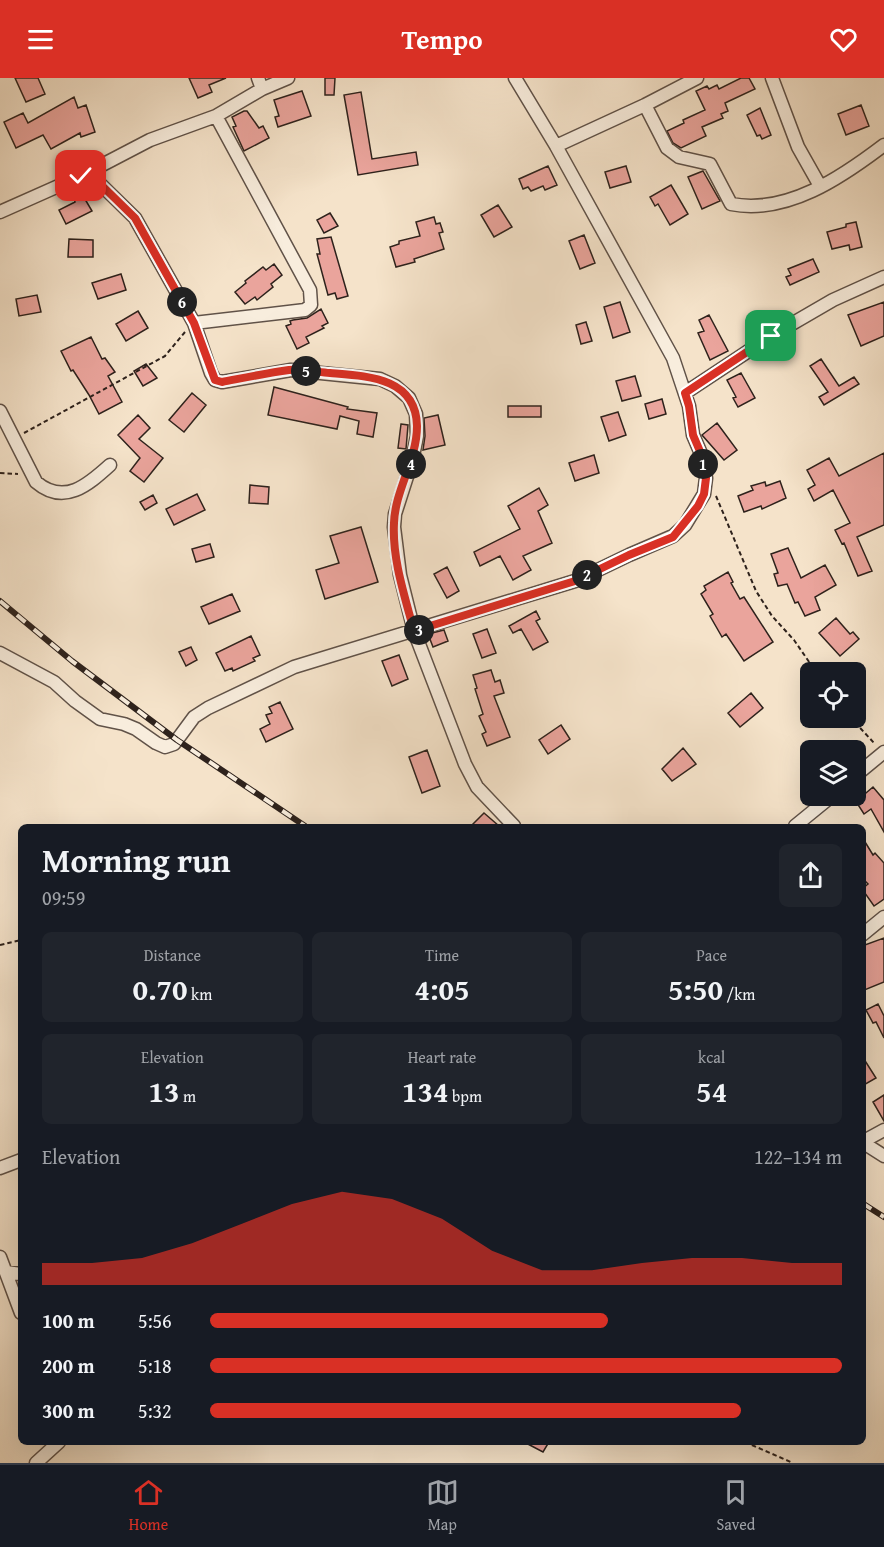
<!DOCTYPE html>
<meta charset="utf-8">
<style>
:root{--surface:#171b24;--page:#20242c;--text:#f1f3f6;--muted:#9ea1a6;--line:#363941;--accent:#d93025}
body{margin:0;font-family:"Gentium Book Plus",serif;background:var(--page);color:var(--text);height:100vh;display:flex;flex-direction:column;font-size:22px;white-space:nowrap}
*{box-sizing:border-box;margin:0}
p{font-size:20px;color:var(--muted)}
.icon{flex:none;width:33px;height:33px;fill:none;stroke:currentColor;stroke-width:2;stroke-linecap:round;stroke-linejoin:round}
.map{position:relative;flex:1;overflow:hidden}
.drawer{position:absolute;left:18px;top:746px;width:848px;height:621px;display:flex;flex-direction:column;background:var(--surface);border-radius:9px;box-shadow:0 6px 24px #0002}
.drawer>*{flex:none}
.tools{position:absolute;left:800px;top:584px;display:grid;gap:12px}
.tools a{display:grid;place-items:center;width:66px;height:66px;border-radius:9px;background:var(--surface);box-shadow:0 6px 24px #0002;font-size:30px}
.pin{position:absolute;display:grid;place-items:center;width:51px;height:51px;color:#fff;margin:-26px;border-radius:12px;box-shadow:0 3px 9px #0006}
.km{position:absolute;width:30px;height:30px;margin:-15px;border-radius:50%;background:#222;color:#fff;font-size:16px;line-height:30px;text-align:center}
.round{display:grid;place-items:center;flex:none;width:63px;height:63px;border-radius:9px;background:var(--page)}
.head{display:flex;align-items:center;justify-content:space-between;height:102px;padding:0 24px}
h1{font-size:33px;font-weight:700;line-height:45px}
.figures{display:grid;grid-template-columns:repeat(3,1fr);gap:9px;height:102px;padding:6px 24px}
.figures div{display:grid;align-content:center;border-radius:9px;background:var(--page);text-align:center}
.figures b{font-size:30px;font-weight:700}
.figures small{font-size:16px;font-weight:400}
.figures p{font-size:16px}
.chart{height:168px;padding:12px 24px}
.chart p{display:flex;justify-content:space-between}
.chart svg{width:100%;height:108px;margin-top:6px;fill:var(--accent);opacity:.7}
ul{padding:0 24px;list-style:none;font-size:20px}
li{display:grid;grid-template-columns:96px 72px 1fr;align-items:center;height:45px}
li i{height:15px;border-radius:8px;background:var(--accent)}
header{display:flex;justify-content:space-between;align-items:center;height:78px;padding:0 24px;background:var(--accent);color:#fff;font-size:27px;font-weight:700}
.tab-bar{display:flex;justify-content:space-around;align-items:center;height:84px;border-top:2px solid var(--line);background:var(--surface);font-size:16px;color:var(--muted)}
.tab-bar a{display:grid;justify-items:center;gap:3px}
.tab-bar .selected{color:var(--accent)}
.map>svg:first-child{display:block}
</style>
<header><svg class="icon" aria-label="menu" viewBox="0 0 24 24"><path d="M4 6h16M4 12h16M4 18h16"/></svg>Tempo<svg class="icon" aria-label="heart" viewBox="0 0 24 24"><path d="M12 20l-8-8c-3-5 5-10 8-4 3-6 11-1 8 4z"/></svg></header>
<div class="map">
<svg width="884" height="1385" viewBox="0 0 884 1385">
<rect width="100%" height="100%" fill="#f5e3ca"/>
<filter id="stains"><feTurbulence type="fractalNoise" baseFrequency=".00333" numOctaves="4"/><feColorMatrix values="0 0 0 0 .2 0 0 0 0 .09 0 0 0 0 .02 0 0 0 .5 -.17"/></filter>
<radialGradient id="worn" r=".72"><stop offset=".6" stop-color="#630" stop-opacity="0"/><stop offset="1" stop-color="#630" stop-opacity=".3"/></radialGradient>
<path fill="#eaa49c" stroke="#2e221c" stroke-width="1.5" d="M 15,0 L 38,0 L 45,16 L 26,24 Z
M 189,0 L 226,0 L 209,7 L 212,14 L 198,20 Z
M 325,0 L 335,0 L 334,17 L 325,17 Z
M 741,0 L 749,0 L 755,11 L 725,25 L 728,33 L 721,36 L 723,40 L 702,49 L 706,58 L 681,70 L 673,65 L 667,53 L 684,45 L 683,42 L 705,32 L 696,13 L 707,8 L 709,11 L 717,7 L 719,11 Z
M 302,13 L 311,38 L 278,49 L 275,39 L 279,38 L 274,22 Z
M 361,14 L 372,81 L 416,74 L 418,87 L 358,97 L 344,17 Z
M 74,19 L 78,30 L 86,27 L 95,54 L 81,59 L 80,55 L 51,71 L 43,57 L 16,70 L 4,44 L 23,35 L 28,45 Z
M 861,27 L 869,48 L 846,57 L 838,36 Z
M 760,30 L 771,57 L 762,61 L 760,57 L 757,58 L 747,37 Z
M 244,33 L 247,33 L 259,50 L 263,48 L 269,60 L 244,73 L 233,49 L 236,48 L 232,39 Z
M 548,88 L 557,107 L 545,112 L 543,108 L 531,113 L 528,109 L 523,111 L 519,101 Z
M 626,88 L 631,104 L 610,110 L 605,94 Z
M 703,93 L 720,123 L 702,131 L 688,99 Z
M 671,107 L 688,136 L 670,147 L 658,126 L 655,128 L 650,119 Z
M 82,116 L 92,133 L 66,146 L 59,132 L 75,124 L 74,120 Z
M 498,127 L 512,149 L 494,159 L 481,137 Z
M 330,135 L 338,148 L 324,155 L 317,142 Z
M 434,139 L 436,146 L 440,145 L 443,154 L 439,155 L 444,171 L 414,181 L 415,184 L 396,189 L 390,169 L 399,166 L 399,163 L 420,158 L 416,144 Z
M 856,144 L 862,169 L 850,172 L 849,167 L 832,171 L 827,154 L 846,149 L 846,146 Z
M 584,157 L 595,185 L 580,191 L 569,163 Z
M 331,159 L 348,218 L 337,221 L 335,215 L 328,217 L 317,176 L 320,176 L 317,161 Z
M 69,161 L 93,162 L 93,179 L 68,179 Z
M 813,181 L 819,194 L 790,207 L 786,199 L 791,197 L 788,191 Z
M 274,186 L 282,197 L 271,206 L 273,209 L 257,222 L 255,219 L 245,226 L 235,214 L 246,205 L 245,203 L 263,189 L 266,192 Z
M 121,196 L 126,212 L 98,221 L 92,205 Z
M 37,217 L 41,234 L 19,238 L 16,221 Z
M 620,224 L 630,254 L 613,260 L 604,229 Z
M 884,224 L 884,258 L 861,268 L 848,237 Z
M 321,231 L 328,245 L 322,248 L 324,250 L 306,259 L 309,265 L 297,271 L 286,248 L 291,246 L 290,243 L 293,242 L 307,240 Z
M 138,233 L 148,250 L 126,263 L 116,246 Z
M 709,237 L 728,273 L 710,282 L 698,255 L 704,253 L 699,242 Z
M 586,244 L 592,263 L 581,266 L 576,247 Z
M 91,259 L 102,281 L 105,280 L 115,294 L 108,298 L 122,324 L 99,336 L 89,317 L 73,292 L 71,293 L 61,273 Z
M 821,281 L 839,308 L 854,299 L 859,306 L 824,327 L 819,319 L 828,314 L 810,288 Z
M 146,286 L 157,300 L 143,308 L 134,293 Z
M 741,295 L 755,320 L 738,329 L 733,320 L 736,319 L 727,302 Z
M 635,298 L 641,318 L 622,323 L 616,303 Z
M 274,309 L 348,329 L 347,331 L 377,335 L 373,359 L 357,356 L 359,343 L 340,338 L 337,351 L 268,337 Z
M 192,315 L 206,327 L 184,354 L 169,342 Z
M 662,321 L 666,336 L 649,341 L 645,326 Z
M 508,328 L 541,328 L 541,339 L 508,339 Z
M 618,334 L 626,357 L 609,363 L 601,339 Z
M 138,337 L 150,350 L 139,361 L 163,380 L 144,404 L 130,393 L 140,380 L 118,357 Z
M 438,337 L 445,367 L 423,372 L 425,358 L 424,340 Z
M 717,345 L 737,372 L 724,382 L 702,357 Z
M 401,346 L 408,347 L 406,371 L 398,370 Z
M 884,375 L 884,447 L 857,459 L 872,493 L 858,498 L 844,465 L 842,466 L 835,452 L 850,445 L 833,412 L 814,423 L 808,411 L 815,407 L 807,392 L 829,380 L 839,398 Z
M 594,377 L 599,395 L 575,403 L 569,385 Z
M 780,403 L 786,420 L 762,431 L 761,428 L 744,434 L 738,418 L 753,412 L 751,408 L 765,404 L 766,408 Z
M 250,407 L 269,409 L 268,426 L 249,425 Z
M 539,410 L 548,427 L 538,433 L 552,465 L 523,478 L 531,492 L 513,502 L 500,478 L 480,488 L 474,474 L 520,451 L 508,428 Z
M 197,416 L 205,432 L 174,447 L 166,431 Z
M 153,417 L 157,425 L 145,432 L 140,424 Z
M 361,449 L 378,504 L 325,521 L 316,492 L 339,485 L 330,458 Z
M 210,466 L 214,479 L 196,484 L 192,471 Z
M 788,470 L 801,500 L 825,487 L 836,507 L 815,519 L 820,532 L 805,538 L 798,524 L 795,525 L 787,506 L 778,508 L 774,496 L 778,495 L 771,476 Z
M 447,489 L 459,513 L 447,520 L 434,496 Z
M 728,494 L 733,504 L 731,505 L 740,521 L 744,519 L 773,564 L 744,583 L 726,556 L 722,559 L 710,538 L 713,536 L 701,516 L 706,512 L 704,508 Z
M 232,516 L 240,533 L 209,546 L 201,529 Z
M 536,533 L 540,541 L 536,543 L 548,564 L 533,572 L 521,551 L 513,555 L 509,548 Z
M 836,540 L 850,556 L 853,554 L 859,561 L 840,578 L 819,555 Z
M 487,551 L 496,575 L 482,580 L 473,556 Z
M 444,552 L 448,563 L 433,569 L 428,556 Z
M 251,558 L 260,577 L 253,580 L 255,583 L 233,593 L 232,590 L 225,593 L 216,575 Z
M 191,569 L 197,582 L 186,588 L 179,574 Z
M 399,577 L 408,601 L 392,608 L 382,583 Z
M 491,592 L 495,604 L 500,602 L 504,615 L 494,618 L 510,659 L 487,668 L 482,656 L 486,654 L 479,638 L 483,636 L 475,611 L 477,610 L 473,597 Z
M 751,615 L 763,630 L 740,649 L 728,635 Z
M 280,624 L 293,651 L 266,664 L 260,651 L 270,646 L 266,637 L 272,635 L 269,629 Z
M 561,647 L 570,661 L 548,676 L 539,662 Z
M 683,670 L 696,686 L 672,703 L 662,691 Z
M 427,672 L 440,708 L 422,715 L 409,679 Z
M 861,708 L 866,715 L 873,709 L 884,722 L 884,754 L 871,731 L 864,736 L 855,722 L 855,713 Z
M 484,735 L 499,748 L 471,748 Z
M 862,759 L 873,777 L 875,775 L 884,785 L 884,821 L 874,828 L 862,811 L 868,806 L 862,800 Z
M 884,860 L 884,904 L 862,913 L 862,868 Z
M 878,926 L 884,938 L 884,960 L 876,944 L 873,945 L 866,932 Z
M 862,978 L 876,1000 L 862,1008 Z
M 884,1017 L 884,1043 L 873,1024 Z
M 524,1364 L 549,1364 L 543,1374 Z"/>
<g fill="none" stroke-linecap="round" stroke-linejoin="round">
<g stroke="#605248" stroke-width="15">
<path id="minor" d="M 772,0 L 798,69 L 820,108
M 262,11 L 288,0
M 645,27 L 667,70 L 679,79 L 710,86 L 731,126 C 787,137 842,99 884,67
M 556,68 L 645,27 L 697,0
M 88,94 L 135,140 L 194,245 L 305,232 L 311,227 L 310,212 L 216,38
M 0,134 L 81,98 L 150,62 L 216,38 L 262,11 L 258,0
M 194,245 L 211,295 L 215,302 L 222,304 L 291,292 L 380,301 L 395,308 L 409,320 L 416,336 L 417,358 L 412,383 L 395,436 L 394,449 L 400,497 L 414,553 L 465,686 L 477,709 L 514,748
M 685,315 L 771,258 L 833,222 L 884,199
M 0,333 L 36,404 C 64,428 88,407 110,387
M 0,575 L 54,604 L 75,623 L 100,641 L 124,646 L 136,651 L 156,665 L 165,669 L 174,666 L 177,662 L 194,639 L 208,630 L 294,589 L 575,503 L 629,477 L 673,458 L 685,447 L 704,416 L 706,400 L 702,378 L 693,357 L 689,328 L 673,280 L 556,68 L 515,0
M 855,698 L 884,674
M 795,748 L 833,717
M 862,857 L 884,839
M 862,1064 L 884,1078
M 862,1064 L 884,1052
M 0,1090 L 21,1082
M 0,1179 L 21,1235
M 6,1194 L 21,1196
M 36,1385 L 59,1364"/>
</g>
<path stroke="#2e221c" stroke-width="2" stroke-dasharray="4.5 3" stroke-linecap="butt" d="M 24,355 L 165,278 L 185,254
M 0,395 L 18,396
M 716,418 L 756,513 L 772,538 L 794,562 L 816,594
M 850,639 L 875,666
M 0,867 L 21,862
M 745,1364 L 793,1385"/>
<use href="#minor" stroke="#f8eddd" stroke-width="12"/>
<g stroke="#2e221c" stroke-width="6">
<path id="rail" d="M 0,523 L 72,583 L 177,662 L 305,748
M 862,1125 L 884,1139"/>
</g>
<use href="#rail" stroke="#f8eddd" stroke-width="4" stroke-dasharray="11" stroke-linecap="butt"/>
</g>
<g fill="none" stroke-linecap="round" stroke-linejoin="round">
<g stroke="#fff" stroke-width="12">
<path id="route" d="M 81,98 L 88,94 L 135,140 L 194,245 L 215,302 L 222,304 C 243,300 267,295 289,292 C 302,291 317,294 330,295 C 366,298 416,299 417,348 C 417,382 395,412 394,445 C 392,481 405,519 414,553 L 575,503 L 629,477 L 673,459 L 698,428 L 704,416 L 706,400 L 702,378 L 693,357 L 689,328 L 685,315 L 771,258"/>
</g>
<use href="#route" stroke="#d93025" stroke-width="8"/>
</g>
<rect width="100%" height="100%" filter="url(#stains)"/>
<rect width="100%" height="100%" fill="url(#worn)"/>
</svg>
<div class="tools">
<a><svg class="icon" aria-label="locate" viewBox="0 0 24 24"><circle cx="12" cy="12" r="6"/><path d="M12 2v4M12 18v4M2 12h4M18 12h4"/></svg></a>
<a><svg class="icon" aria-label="layers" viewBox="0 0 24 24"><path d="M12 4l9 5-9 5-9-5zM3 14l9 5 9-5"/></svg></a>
</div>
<div class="pin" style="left:771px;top:258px;background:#1e9e55"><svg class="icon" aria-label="arrive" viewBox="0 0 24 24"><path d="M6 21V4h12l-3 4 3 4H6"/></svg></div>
<div class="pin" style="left:81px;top:98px;background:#d93025"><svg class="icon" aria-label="check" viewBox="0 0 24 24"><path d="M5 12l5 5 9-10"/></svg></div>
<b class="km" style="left:703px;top:386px">1</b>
<b class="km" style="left:587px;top:497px">2</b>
<b class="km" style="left:419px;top:552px">3</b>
<b class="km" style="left:411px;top:386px">4</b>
<b class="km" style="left:306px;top:293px">5</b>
<b class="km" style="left:182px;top:224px">6</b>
<section class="drawer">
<div class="head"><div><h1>Morning run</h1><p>09:59</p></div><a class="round"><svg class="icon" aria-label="share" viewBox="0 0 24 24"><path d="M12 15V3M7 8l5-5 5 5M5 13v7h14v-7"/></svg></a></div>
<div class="figures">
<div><p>Distance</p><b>0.70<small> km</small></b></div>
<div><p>Time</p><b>4:05</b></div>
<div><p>Pace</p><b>5:50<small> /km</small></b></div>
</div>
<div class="figures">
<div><p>Elevation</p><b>13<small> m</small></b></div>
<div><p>Heart rate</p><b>134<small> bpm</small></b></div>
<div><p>kcal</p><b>54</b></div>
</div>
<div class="chart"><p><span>Elevation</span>122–134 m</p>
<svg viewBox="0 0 160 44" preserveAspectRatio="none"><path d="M0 44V35L10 35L20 33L30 27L40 19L50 11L60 6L70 9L80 17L90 30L100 38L110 38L120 35L130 33L140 33L150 35L160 35V44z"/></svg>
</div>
<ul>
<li><b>100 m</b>5:56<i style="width:63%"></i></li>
<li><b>200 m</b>5:18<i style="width:100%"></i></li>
<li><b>300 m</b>5:32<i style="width:84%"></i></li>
</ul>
</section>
</div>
<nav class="tab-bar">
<a class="selected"><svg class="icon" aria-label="home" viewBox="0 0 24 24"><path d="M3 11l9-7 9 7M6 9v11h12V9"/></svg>Home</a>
<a><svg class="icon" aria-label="map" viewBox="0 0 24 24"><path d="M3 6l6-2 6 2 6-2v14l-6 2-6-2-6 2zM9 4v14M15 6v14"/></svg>Map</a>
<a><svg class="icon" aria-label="saved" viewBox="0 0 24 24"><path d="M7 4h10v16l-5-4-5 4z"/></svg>Saved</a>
</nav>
